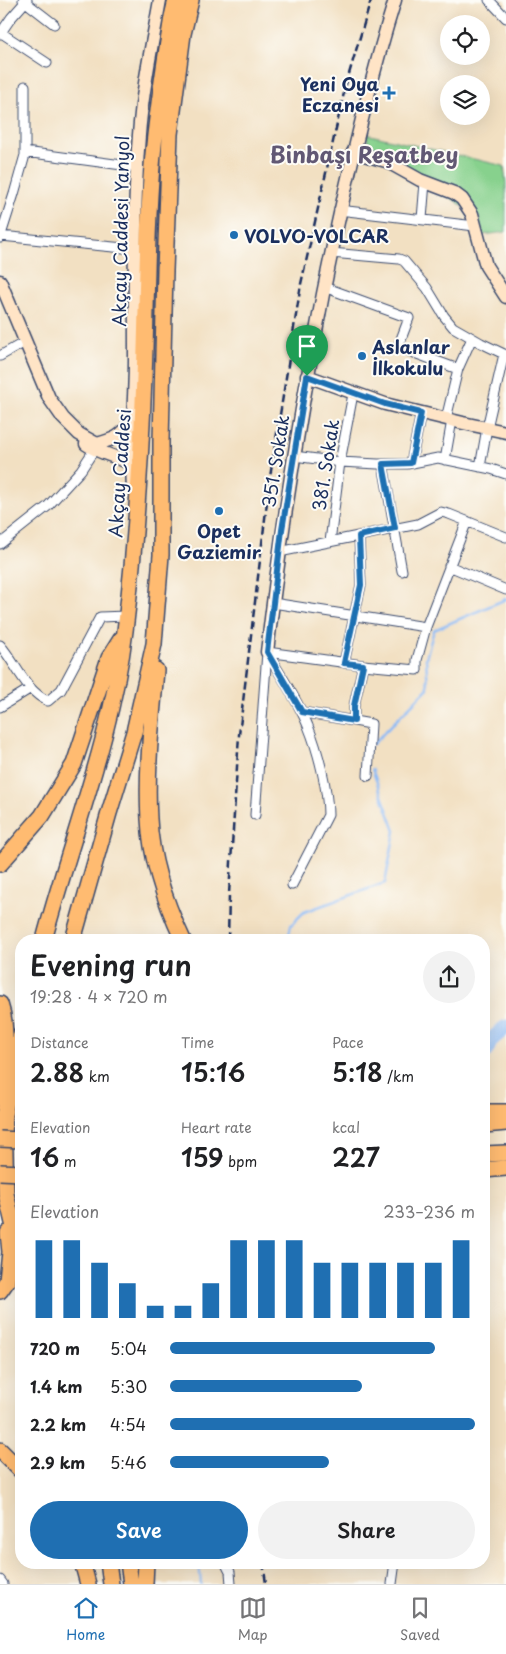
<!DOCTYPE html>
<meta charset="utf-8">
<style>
:root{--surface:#fff;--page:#f2f2f2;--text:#202124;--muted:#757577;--line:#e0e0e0;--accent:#1f6fb2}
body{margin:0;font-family:"Playpen Sans",sans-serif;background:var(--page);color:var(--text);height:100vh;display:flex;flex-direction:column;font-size:19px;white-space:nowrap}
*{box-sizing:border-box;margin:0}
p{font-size:16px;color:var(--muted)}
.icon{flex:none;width:28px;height:28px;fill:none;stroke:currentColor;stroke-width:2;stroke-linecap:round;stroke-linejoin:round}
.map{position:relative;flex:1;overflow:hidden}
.details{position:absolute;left:15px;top:934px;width:475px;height:635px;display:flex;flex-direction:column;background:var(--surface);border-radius:20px;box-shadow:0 5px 20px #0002}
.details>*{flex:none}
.buttons{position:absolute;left:440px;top:15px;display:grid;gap:10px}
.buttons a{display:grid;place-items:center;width:50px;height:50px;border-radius:50%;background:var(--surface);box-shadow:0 5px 20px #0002;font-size:25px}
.pin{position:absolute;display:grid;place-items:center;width:42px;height:42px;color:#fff;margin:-51px -21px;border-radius:50% 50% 50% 0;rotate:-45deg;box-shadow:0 0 5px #0007}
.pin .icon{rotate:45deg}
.round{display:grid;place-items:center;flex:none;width:52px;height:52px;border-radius:26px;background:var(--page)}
.headline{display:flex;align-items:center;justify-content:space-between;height:85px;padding:0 15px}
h1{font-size:28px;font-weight:600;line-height:38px}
.metrics{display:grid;grid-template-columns:repeat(3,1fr);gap:8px;height:85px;padding:5px 15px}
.metrics div{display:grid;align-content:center}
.metrics b{font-size:25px;font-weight:600}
.metrics small{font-size:14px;font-weight:400}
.metrics p{font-size:14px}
.chart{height:140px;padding:10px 15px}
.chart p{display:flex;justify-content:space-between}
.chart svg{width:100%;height:90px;margin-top:5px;stroke:var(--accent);stroke-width:6}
.action{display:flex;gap:10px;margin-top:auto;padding:10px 15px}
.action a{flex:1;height:58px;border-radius:30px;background:var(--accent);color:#fff;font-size:20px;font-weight:600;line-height:58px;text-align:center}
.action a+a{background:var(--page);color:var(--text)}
ul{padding:0 15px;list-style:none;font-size:16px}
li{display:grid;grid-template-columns:80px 60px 1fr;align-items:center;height:38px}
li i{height:12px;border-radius:6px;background:var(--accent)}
.tab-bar{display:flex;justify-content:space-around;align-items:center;height:70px;border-top:1px solid var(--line);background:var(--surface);font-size:14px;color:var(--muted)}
.tab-bar a{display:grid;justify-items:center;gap:2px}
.tab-bar .active{color:var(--accent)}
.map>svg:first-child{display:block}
</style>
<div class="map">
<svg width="506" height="1584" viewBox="0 0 506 1584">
<rect width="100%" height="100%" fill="#fdfcf7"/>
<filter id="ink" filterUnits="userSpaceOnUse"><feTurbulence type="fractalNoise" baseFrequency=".02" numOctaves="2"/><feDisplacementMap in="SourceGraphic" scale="10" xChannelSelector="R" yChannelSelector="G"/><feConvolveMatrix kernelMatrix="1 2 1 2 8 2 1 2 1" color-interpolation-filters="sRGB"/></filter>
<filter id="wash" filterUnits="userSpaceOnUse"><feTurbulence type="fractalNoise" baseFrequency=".0096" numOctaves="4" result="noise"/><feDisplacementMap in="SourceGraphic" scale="20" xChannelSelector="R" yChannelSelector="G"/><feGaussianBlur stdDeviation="1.12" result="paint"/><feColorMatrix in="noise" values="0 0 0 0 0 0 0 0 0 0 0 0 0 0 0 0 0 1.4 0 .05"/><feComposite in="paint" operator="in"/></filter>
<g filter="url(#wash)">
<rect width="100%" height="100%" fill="#f2e0c2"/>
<path fill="#87d18d" stroke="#518076" d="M 366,134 L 504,166 L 506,183 L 506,232 L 483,235 L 479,217 L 393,159 L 370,149 Z"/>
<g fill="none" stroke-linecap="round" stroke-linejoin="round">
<path stroke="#8abaf6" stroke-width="2.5" d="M 373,744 L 428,688 L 426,658 L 434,630 L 506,599
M 288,940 L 291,925 L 304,912 L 385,883 L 395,831 L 372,769
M 199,1562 L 201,1584"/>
<path stroke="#8abaf6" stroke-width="15" d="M 486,1051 L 491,1040 L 506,1027"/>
</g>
</g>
<g filter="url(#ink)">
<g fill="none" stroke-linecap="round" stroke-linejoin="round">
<g stroke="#3b4a6d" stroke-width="11">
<path id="street" d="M 23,0 L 54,24
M 489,0 L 506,18
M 0,32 L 47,63
M 0,34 L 11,18 L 27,0
M 25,152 L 137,167
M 339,210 L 475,226
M 422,219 L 425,182
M 1,236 L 134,249
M 0,238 L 14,194 L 25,155 L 25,86
M 331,253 L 399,259 L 404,261 L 427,288 L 444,316 L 453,327 L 481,343 L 506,355
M 324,287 L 409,318 L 398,347 L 458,369
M 0,356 L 25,342
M 446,419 L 458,369 L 472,338
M 294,456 L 340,462 L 378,464 L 407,464 L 438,458 L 491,469 L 506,474
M 445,460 L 452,420
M 411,463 L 421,413
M 383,464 L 402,571
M 480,467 L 487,428 L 504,354
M 330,542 L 340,462 L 353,394
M 0,544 L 48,506 L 81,470 L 94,450
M 279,552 L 418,524 L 441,512 L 449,514 L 506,537
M 449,566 L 506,590
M 273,603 L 426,627
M 0,645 C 16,663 25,691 48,701 L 61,690 L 100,617 L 126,616
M 267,652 C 281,676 298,700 308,726 C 318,750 328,790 328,815 L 292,885
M 267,652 L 363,665
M 344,663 L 361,585 L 359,536
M 0,707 L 31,688
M 302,712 L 354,721 L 354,706 L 363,665 L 417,670 L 417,660 L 426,627 L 467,521
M 354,721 L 371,724 L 368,776
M 255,815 L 267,652
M 225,1562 L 230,1572 L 231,1584
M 0,1580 L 3,1584
M 392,1584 L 395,1562"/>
</g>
<g stroke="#3b4a6d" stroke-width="15">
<path id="secondary" d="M 353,152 L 386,161 L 420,180 L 454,193 L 462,199 L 472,214 L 486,266 L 506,297
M 0,281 L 49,398 L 63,418 L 79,434 L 97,444 C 115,439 121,437 132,421
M 307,376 L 385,404 L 463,423 L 506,432
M 86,444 C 100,454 117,456 131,464
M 133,488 C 130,445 135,402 135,359 C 135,284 133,210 139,135 C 142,90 152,45 160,0
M 267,652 C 281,531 300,413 323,294 C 343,195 365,96 395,0"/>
</g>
<g stroke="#3b4a6d" stroke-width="18">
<path id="highway" d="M 156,670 C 152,719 146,770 149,819 C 151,861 165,902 183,940
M 0,864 L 42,816 L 74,764 L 109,658 L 121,639
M 44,940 C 71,838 112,736 125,631 C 135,548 141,461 144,377 C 147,307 146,236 152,166 C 156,116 164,66 172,17 L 176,0
M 73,940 L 109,813 L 134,732 L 154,644 L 161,555 L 161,441 L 165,271 L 170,134 L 183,34 L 191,0
M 0,1004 C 11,1035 0,1068 2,1099
M 21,1034 L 4,1115 L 6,1194 L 21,1256
M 484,1112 L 506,1112
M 484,1125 L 506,1123
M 484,1154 L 506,1153
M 484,1170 L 506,1168
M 0,1291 L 7,1281 L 10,1252 L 8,1233
M 0,1450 L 21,1471
M 82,1562 L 88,1584
M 108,1562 L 111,1584
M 128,1562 L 131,1584
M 145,1584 L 146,1562"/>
</g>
<use href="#street" stroke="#fff" stroke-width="9"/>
<use href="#secondary" stroke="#ffe4c6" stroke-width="12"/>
<use href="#highway" stroke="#ffbb71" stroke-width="15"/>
<path stroke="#1b2f5e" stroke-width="2.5" stroke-dasharray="8 4" stroke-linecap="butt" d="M 228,940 L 229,894 L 239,735 L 270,477 L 301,284 L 346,84 L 371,0
M 263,1562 L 266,1584"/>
<g stroke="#3b4a6d" stroke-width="18" stroke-linecap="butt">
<path id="highway-bridge" d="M 0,1139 L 21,1140
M 0,1172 L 21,1173"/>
</g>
<use href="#highway-bridge" stroke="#ffbb71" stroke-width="15"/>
</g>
</g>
<g fill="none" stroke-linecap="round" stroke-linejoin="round" filter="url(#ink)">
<g stroke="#fff" stroke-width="10">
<path id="route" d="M 307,376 L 385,404 L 421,413 L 411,463 L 383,464 L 395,528 L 359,536 L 361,585 L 344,663 L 363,665 L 354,706 L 354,721 L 302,712 L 267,652 L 282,530 Z"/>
</g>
<use href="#route" stroke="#1f6fb2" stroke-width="6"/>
</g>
<g fill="#1f6fb2" stroke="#fdfcf7" stroke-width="2">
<path d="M386.5 85.5h5v5h5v5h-5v5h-5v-5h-5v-5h5z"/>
<circle cx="234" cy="235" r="5"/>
<circle cx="362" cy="356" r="5"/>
<circle cx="219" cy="511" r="5"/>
</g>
<g text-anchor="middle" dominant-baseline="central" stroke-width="4" stroke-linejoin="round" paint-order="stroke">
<g font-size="18" font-weight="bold" fill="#1b2f5e" stroke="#fdfcf7" text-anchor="start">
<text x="379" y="83" text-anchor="end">Yeni Oya<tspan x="379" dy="21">Eczanesi</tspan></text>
<text x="244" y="235">VOLVO-VOLCAR</text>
<text x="372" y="346">Aslanlar<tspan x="372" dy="21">İlkokulu</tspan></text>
<text x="219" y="530" text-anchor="middle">Opet<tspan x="219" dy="21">Gaziemir</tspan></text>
</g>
<g font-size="18" fill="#1b2f5e" stroke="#fdfcf7">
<text transform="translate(120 231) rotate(-89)">Akçay Caddesi Yanyol</text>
<text transform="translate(275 461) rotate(-81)">351. Sokak</text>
<text transform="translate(325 465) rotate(-81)">381. Sokak</text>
<text transform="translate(119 473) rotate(-86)">Akçay Caddesi</text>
</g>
<g font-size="22" font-weight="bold" fill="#615874" stroke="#fdfcf7">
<text x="364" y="153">Binbaşı Reşatbey</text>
</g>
</g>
</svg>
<div class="buttons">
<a><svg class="icon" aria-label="locate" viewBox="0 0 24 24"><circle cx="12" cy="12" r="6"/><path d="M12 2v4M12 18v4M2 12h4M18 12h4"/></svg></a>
<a><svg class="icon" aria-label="layers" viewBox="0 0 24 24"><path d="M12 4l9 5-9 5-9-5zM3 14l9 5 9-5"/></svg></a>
</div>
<div class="pin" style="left:307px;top:376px;background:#1e9e55"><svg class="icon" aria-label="arrive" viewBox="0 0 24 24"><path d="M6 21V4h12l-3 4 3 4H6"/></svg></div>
<section class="details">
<div class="headline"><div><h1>Evening run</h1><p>19:28 · 4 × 720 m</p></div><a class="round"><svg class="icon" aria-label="share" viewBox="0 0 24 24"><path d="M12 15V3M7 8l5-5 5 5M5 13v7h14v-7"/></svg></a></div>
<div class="metrics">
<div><p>Distance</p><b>2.88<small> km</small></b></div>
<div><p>Time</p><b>15:16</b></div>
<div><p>Pace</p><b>5:18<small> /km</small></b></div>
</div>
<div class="metrics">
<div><p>Elevation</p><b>16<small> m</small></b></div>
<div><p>Heart rate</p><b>159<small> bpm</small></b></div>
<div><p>kcal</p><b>227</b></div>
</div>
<div class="chart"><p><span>Elevation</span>233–236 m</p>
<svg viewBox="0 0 160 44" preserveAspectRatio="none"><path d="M5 44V6M15 44V6M25 44V17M35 44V27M45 44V38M55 44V38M65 44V27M75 44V6M85 44V6M95 44V6M105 44V17M115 44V17M125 44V17M135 44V17M145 44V17M155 44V6"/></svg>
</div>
<ul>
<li><b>720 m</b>5:04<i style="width:87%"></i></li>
<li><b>1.4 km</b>5:30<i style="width:63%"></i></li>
<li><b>2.2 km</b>4:54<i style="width:100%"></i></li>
<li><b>2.9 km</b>5:46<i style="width:52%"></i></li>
</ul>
<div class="action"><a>Save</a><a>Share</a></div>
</section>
</div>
<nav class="tab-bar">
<a class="active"><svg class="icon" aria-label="home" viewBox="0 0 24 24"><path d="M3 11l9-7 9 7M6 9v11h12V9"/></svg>Home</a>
<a><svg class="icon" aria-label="map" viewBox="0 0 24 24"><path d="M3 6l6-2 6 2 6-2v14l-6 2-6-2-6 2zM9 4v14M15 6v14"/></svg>Map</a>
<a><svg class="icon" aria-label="saved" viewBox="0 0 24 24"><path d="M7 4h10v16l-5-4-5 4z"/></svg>Saved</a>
</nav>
